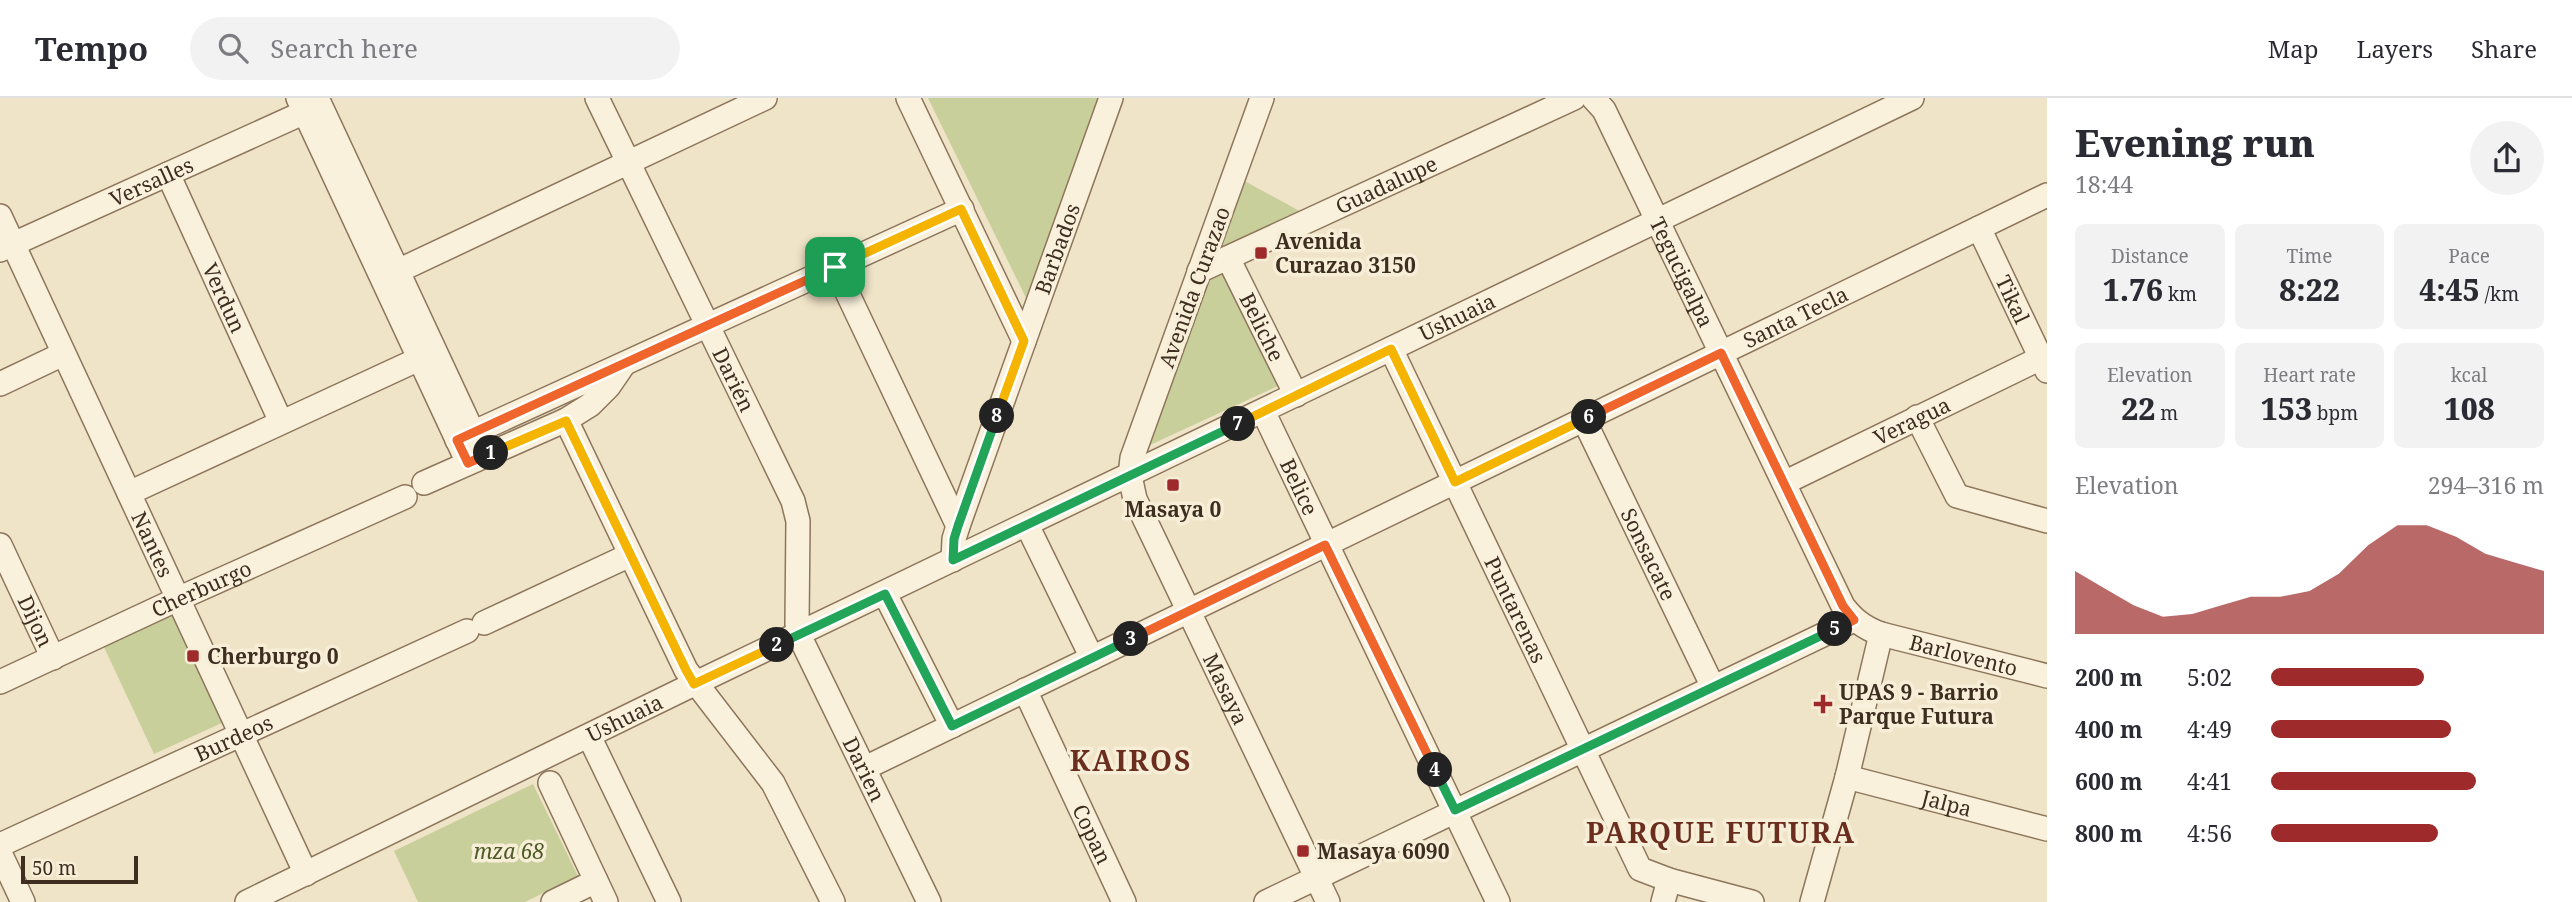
<!DOCTYPE html>
<meta charset="utf-8">
<style>
:root{--surface:#fff;--page:#f2f2f3;--text:#2b2b33;--muted:#7c7c81;--line:#e1e1e2;--accent:#9e2a2b}
body{margin:0;font-family:"Noto Serif",serif;background:var(--page);color:var(--text);height:100vh;display:flex;flex-direction:column;font-size:26px;white-space:nowrap}
*{box-sizing:border-box;margin:0}
p{font-size:23px;color:var(--muted)}
.icon{flex:none;width:38px;height:38px;fill:none;stroke:currentColor;stroke-width:2;stroke-linecap:round;stroke-linejoin:round}
.map{position:relative;flex:1;overflow:hidden}
.side{display:flex;flex-direction:column;background:var(--surface);width:525px}
.side>*{flex:none}
.scale{position:absolute;left:21px;bottom:18px;width:117px;box-sizing:border-box;padding-left:7px;border:4px solid #3d2e20;border-top:0;font-size:19px;line-height:24px;white-space:nowrap;color:#3d2e20;-webkit-text-stroke:5px #f7eed8;paint-order:stroke}
.pin{position:absolute;display:grid;place-items:center;width:60px;height:60px;color:#fff;margin:-30px;border-radius:14px;box-shadow:0 4px 10px #0006}
.km{position:absolute;width:35px;height:35px;margin:-18px;border-radius:50%;background:#222;color:#fff;font-size:19px;line-height:35px;text-align:center}
.round{display:grid;place-items:center;flex:none;width:74px;height:74px;border-radius:37px;background:var(--page)}
.head{display:flex;align-items:center;justify-content:space-between;height:119px;padding:0 28px}
h1{font-size:38px;font-weight:800;line-height:52px}
.metrics{display:grid;grid-template-columns:repeat(3,1fr);gap:10px;height:119px;padding:7px 28px}
.metrics div{display:grid;align-content:center;border-radius:10px;background:var(--page);text-align:center}
.metrics b{font-size:30px;font-weight:800}
.metrics small{font-size:19px;font-weight:400}
.metrics p{font-size:19px}
.chart{height:196px;padding:14px 28px}
.chart p{display:flex;justify-content:space-between}
.chart svg{width:100%;height:126px;margin-top:7px;fill:var(--accent);opacity:.7}
ul{padding:0 28px;list-style:none;font-size:23px}
li{display:grid;grid-template-columns:112px 84px 1fr;align-items:center;height:52px}
li i{height:18px;border-radius:9px;background:var(--accent)}
header{display:flex;align-items:center;gap:42px;box-sizing:border-box;height:98px;padding:0 35px;background:var(--surface);border-bottom:2px solid var(--line)}
header strong{font-size:33px}
nav{display:flex;gap:38px;margin-inline-start:auto;font-size:24px}
.search{width:490px;height:63px;background:var(--page);display:flex;align-items:center;gap:18px;box-sizing:border-box;padding:0 24px;border-radius:38px;color:var(--muted);font-size:26px}
main{display:flex;flex:1;min-height:0}
.map>svg:first-child{display:block}
</style>
<header>
<strong>Tempo</strong>
<div class="search"><svg class="icon" aria-label="search" viewBox="0 0 24 24"><circle cx="10" cy="10" r="6"/><path d="M15 15l6 6"/></svg>Search here</div>
<nav><a>Map</a><a>Layers</a><a>Share</a></nav>
</header>
<main>
<div class="map">
<svg width="2047" height="804" viewBox="0 0 2047 804">
<rect width="100%" height="100%" fill="#f0e4c8"/>
<path fill="#c9cf9b" d="M 928,0 L 1099,0 L 1026,200 Z
M 1241,81 L 1305,116 L 1212,162 Z
M 1220,172 L 1278,288 L 1137,353 L 1207,179 Z
M 172,514 L 224,624 L 154,656 L 103,547 Z
M 533,686 L 578,778 L 525,804 L 418,804 L 394,753 Z"/>
<g fill="none" stroke-linecap="round" stroke-linejoin="round">
<g stroke="#8d765c" stroke-width="26">
<g id="minor">
<path d="M 298,0 L 468,365"/>
<path d="M 317,0 L 484,358"/>
<path id="s1" d="M 597,0 L 793,403 L 798,423 L 797,526 L 799,537 L 929,804"/>
<path d="M 908,0 L 1024,243"/>
<path id="s2" d="M 1262,0 L 1132,360 L 1130,378 L 1135,401 L 1328,804"/>
<path id="s3" d="M 1593,0 L 1604,12 L 1843,508 C 1854,522 1864,530 1881,536 L 2047,578"/>
<path id="s4" d="M 168,76 L 281,324"/>
<path id="s5" d="M 0,118 L 306,776"/>
<path id="s6" d="M 1979,130 L 2047,273"/>
<path id="s7" d="M 0,152 L 316,9"/>
<path id="s8" d="M 1228,160 L 1296,297"/>
<path d="M 835,169 L 958,428"/>
<path id="s9" d="M 1199,173 L 1574,0"/>
<path d="M 383,180 L 765,0"/>
<path id="s10" d="M 1391,251 L 1640,771 L 1669,782 L 1752,804"/>
<path d="M 0,286 L 63,256"/>
<path id="s11" d="M 1263,313 L 1498,804"/>
<path d="M 1917,319 L 1957,398 L 2047,423"/>
<path d="M 566,322 L 686,572 L 773,685 L 833,804"/>
<path id="s12" d="M 1584,322 L 1713,589"/>
<path d="M 457,342 L 962,111"/>
<path d="M 424,385 L 566,322 L 590,307 L 609,288 L 622,269"/>
<path id="s13" d="M 1784,385 L 2041,260"/>
<path d="M 129,395 L 419,261"/>
<path d="M 1027,427 L 1092,560"/>
<path id="s14" d="M 0,447 L 53,560"/>
<path id="s15" d="M 953,462 L 954,441 L 958,428 L 1111,0"/>
<path d="M 885,496 L 952,628"/>
<path d="M 484,525 L 630,457"/>
<path id="s16" d="M 0,584 L 180,500 L 405,399"/>
<path id="s17" d="M 1025,592 L 1124,804"/>
<path d="M 589,638 L 669,804"/>
<path id="s18" d="M 865,670 L 2047,97"/>
<path id="s19" d="M 1847,679 L 2047,731"/>
<path d="M 550,685 L 606,804"/>
<path id="s20" d="M 0,747 L 467,533"/>
<path d="M 0,755 L 23,804"/>
<path id="s21" d="M 247,804 L 694,586 L 1912,0"/>
<path d="M 553,804 L 596,783"/>
<path d="M 1266,804 L 1854,522"/>
<path d="M 1663,804 L 1669,782"/>
<path d="M 1812,804 L 1847,679 L 1881,536"/>
</g>
</g>
<use href="#minor" stroke="#faf1dc" stroke-width="23"/>
</g>
<g fill="none" stroke-linecap="round" stroke-linejoin="round">
<g stroke="#fff" stroke-width="14">
<path id="split-1" d="M 491,355 L 468,365 L 457,342 L 835,169"/>
</g>
<g stroke="#fff" stroke-width="14">
<path id="split-2" d="M 491,355 L 566,323 L 686,572 L 694,586 L 777,547"/>
</g>
<g stroke="#fff" stroke-width="14">
<path id="split-3" d="M 777,547 L 885,496 L 952,628 L 1131,541"/>
</g>
<g stroke="#fff" stroke-width="14">
<path id="split-4" d="M 1131,541 L 1325,447 L 1435,672"/>
</g>
<g stroke="#fff" stroke-width="14">
<path id="split-5" d="M 1435,672 L 1455,712 L 1835,531"/>
</g>
<g stroke="#fff" stroke-width="14">
<path id="split-6" d="M 1589,319 L 1721,255 L 1843,508 L 1854,522 L 1835,531"/>
</g>
<g stroke="#fff" stroke-width="14">
<path id="split-7" d="M 1238,326 L 1391,251 L 1455,384 L 1589,319"/>
</g>
<g stroke="#fff" stroke-width="14">
<path id="split-8" d="M 997,318 L 958,428 L 954,441 L 953,462 L 1238,326"/>
</g>
<g stroke="#fff" stroke-width="14">
<path id="split-9" d="M 835,169 L 961,111 L 1024,243 L 997,318"/>
</g>
<use href="#split-1" stroke="#f0652b" stroke-width="9"/>
<use href="#split-2" stroke="#f5b400" stroke-width="9"/>
<use href="#split-3" stroke="#22a559" stroke-width="9"/>
<use href="#split-4" stroke="#f0652b" stroke-width="9"/>
<use href="#split-5" stroke="#22a559" stroke-width="9"/>
<use href="#split-6" stroke="#f0652b" stroke-width="9"/>
<use href="#split-7" stroke="#f5b400" stroke-width="9"/>
<use href="#split-8" stroke="#22a559" stroke-width="9"/>
<use href="#split-9" stroke="#f5b400" stroke-width="9"/>
</g>
<g fill="#9e2a2b" stroke="#f7eed8" stroke-width="2.5">
<rect x="1254" y="148" width="14" height="14" rx="3.5"/>
<rect x="1166" y="380" width="14" height="14" rx="3.5"/>
<rect x="186" y="551" width="14" height="14" rx="3.5"/>
<path d="M1819.5 595.5h7v7h7v7h-7v7h-7v-7h-7v-7h7z"/>
<rect x="1296" y="746" width="14" height="14" rx="3.5"/>
</g>
<g text-anchor="middle" dominant-baseline="central" stroke-width="7" stroke-linejoin="round" paint-order="stroke">
<g font-size="21" fill="#3d2e20" stroke="#f7eed8">
<text stroke="none"><textPath href="#s7" startOffset="166">Versalles</textPath></text>
<text stroke="none"><textPath href="#s9" startOffset="206">Guadalupe</textPath></text>
<text stroke="none"><textPath href="#s15" startOffset="329">Barbados</textPath></text>
<text stroke="none"><textPath href="#s3" startOffset="196">Tegucigalpa</textPath></text>
<text transform="translate(1194 189) rotate(-70)">Avenida Curazao</text>
<text stroke="none"><textPath href="#s4" startOffset="136">Verdun</textPath></text>
<text stroke="none"><textPath href="#s6" startOffset="79">Tikal</textPath></text>
<text stroke="none"><textPath href="#s21" startOffset="1344">Ushuaia</textPath></text>
<text stroke="none"><textPath href="#s18" startOffset="1034">Santa Tecla</textPath></text>
<text stroke="none"><textPath href="#s8" startOffset="77">Beliche</textPath></text>
<text stroke="none"><textPath href="#s1" startOffset="313">Darién</textPath></text>
<text stroke="none"><textPath href="#s13" startOffset="142">Veragua</textPath></text>
<text stroke="none"><textPath href="#s11" startOffset="84">Belice</textPath></text>
<text stroke="none"><textPath href="#s5" startOffset="362">Nantes</textPath></text>
<text stroke="none"><textPath href="#s12" startOffset="149">Sonsacate</textPath></text>
<text stroke="none"><textPath href="#s16" startOffset="222">Cherburgo</textPath></text>
<text stroke="none"><textPath href="#s10" startOffset="289">Puntarenas</textPath></text>
<text stroke="none"><textPath href="#s14" startOffset="84">Dijon</textPath></text>
<text stroke="none"><textPath href="#s3" startOffset="700">Barlovento</textPath></text>
<text stroke="none"><textPath href="#s2" startOffset="635">Masaya</textPath></text>
<text stroke="none"><textPath href="#s21" startOffset="420">Ushuaia</textPath></text>
<text stroke="none"><textPath href="#s20" startOffset="257">Burdeos</textPath></text>
<text stroke="none"><textPath href="#s1" startOffset="732">Darien</textPath></text>
<text stroke="none"><textPath href="#s19" startOffset="103">Jalpa</textPath></text>
<text stroke="none"><textPath href="#s17" startOffset="159">Copan</textPath></text>
</g>
<g font-size="21" font-weight="bold" fill="#3d2e20" stroke="#f7eed8" text-anchor="start">
<text x="1275" y="143">Avenida<tspan x="1275" dy="24">Curazao 3150</tspan></text>
<text x="1173" y="411" text-anchor="middle">Masaya 0</text>
<text x="207" y="558">Cherburgo 0</text>
<text x="1839" y="594">UPAS 9 - Barrio<tspan x="1839" dy="24">Parque Futura</tspan></text>
<text x="1317" y="753">Masaya 6090</text>
</g>
<g font-size="21" font-style="italic" fill="#4d5a26" stroke="#f7eed8">
<text x="509" y="753">mza 68</text>
</g>
<g font-size="28" font-weight="bold" letter-spacing="2" fill="#6b2e1e" stroke="#f7eed8">
<text x="1131" y="662">KAIROS</text>
<text x="1721" y="734">PARQUE FUTURA</text>
</g>
</g>
</svg>
<div class="scale">50 m</div>
<div class="pin" style="left:835px;top:169px;background:#1e9e55"><svg class="icon" aria-label="arrive" viewBox="0 0 24 24"><path d="M6 21V4h12l-3 4 3 4H6"/></svg></div>
<b class="km" style="left:491px;top:355px">1</b>
<b class="km" style="left:777px;top:547px">2</b>
<b class="km" style="left:1131px;top:541px">3</b>
<b class="km" style="left:1435px;top:672px">4</b>
<b class="km" style="left:1835px;top:531px">5</b>
<b class="km" style="left:1589px;top:319px">6</b>
<b class="km" style="left:1238px;top:326px">7</b>
<b class="km" style="left:997px;top:318px">8</b>
</div>
<section class="side">
<div class="head"><div><h1>Evening run</h1><p>18:44</p></div><a class="round"><svg class="icon" aria-label="share" viewBox="0 0 24 24"><path d="M12 15V3M7 8l5-5 5 5M5 13v7h14v-7"/></svg></a></div>
<div class="metrics">
<div><p>Distance</p><b>1.76<small> km</small></b></div>
<div><p>Time</p><b>8:22</b></div>
<div><p>Pace</p><b>4:45<small> /km</small></b></div>
</div>
<div class="metrics">
<div><p>Elevation</p><b>22<small> m</small></b></div>
<div><p>Heart rate</p><b>153<small> bpm</small></b></div>
<div><p>kcal</p><b>108</b></div>
</div>
<div class="chart"><p><span>Elevation</span>294–316 m</p>
<svg viewBox="0 0 160 44" preserveAspectRatio="none"><path d="M0 44V22L10 28L20 34L30 38L40 37L50 34L60 31L70 31L80 29L90 23L100 13L110 6L120 6L130 10L140 16L150 19L160 22V44z"/></svg>
</div>
<ul>
<li><b>200 m</b>5:02<i style="width:56%"></i></li>
<li><b>400 m</b>4:49<i style="width:66%"></i></li>
<li><b>600 m</b>4:41<i style="width:75%"></i></li>
<li><b>800 m</b>4:56<i style="width:61%"></i></li>
</ul>
</section>
</main>
